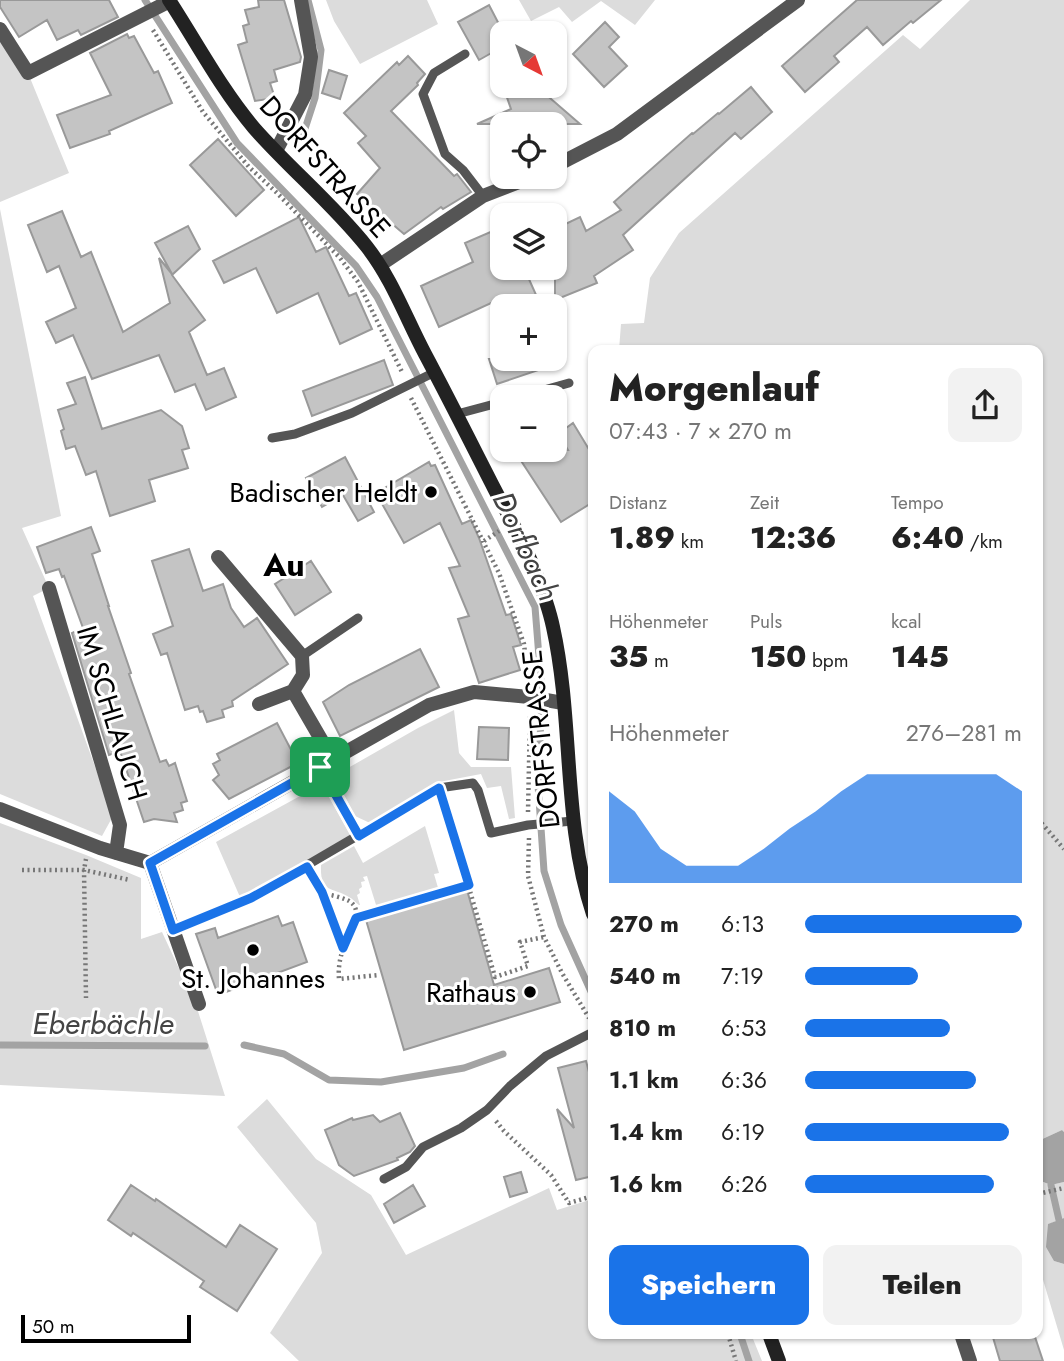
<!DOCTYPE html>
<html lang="de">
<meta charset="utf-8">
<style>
:root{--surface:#fff;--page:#f2f2f2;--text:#222;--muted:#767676;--accent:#1a73e8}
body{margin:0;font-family:Jost,sans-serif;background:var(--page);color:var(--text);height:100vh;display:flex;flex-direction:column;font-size:26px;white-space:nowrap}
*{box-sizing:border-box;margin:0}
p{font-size:23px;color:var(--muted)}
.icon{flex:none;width:38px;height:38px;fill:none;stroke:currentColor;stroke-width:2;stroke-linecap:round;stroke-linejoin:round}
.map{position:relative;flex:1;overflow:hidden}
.panel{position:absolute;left:588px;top:345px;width:455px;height:994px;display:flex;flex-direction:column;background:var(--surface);border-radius:14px;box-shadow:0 2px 5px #0004}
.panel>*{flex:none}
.needle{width:46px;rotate:139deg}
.fabs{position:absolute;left:490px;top:21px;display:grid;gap:14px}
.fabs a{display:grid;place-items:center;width:77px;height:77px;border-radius:14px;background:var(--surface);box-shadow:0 2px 5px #0004;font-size:35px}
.scale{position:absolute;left:21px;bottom:18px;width:170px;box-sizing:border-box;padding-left:7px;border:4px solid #000;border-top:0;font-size:19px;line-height:24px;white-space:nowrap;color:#000;-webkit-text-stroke:5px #fff;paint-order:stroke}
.pin{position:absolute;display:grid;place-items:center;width:60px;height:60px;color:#fff;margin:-30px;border-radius:14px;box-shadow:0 4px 10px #0006}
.round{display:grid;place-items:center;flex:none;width:74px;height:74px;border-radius:14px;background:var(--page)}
.head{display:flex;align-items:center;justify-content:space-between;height:119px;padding:0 21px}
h1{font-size:38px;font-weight:800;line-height:52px}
.metrics{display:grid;grid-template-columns:repeat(3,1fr);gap:10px;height:119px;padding:7px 21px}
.metrics div{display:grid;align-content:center}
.metrics b{font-size:30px;font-weight:800}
.metrics small{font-size:19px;font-weight:400}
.metrics p{font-size:19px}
.chart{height:196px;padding:14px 21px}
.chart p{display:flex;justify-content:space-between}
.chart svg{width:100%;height:126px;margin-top:7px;fill:var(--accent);opacity:.7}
.cta{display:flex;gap:14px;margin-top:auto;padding:14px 21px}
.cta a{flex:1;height:80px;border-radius:14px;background:var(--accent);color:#fff;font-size:28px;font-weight:800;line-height:80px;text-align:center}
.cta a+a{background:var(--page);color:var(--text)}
ul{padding:0 21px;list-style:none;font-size:23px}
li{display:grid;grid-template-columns:112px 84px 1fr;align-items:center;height:52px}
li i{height:18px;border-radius:9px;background:var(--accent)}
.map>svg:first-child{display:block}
</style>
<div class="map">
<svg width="1064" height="1361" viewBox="0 0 1064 1361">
<rect width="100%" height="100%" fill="#fff"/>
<path fill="#dcdcdc" d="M 326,0 L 427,0 L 438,24 L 360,64 L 334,21 Z
M 519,0 L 655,0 L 635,25 L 601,1 L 572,22 L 559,7 L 531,21 Z
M 970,0 L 1064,0 L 1064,1132 L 1062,1130 L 1038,1141 L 1038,350 L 619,350 L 621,324 L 644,323 L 650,278 L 679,233 L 903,35 L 920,49 Z
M 0,29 L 28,73 L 69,173 L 0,202 Z
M 0,209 L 61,516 L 22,528 L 49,588 L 33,596 L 113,816 L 102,836 L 0,794 Z
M 454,710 L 459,753 L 471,767 L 511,767 L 515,818 L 509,819 L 501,786 L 487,788 L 481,774 L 439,782 L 370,823 L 355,816 L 334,776 L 418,728 Z
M 322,784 L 350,835 L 259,889 L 240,897 L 216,842 Z
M 0,823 L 86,855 L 141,878 L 141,939 L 162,932 L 196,1005 L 225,1096 L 0,1085 Z
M 425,826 L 439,873 L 434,874 L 439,891 L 377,908 L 367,876 L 363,877 L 365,881 L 361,882 L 362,887 L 359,889 L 360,893 L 357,895 L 360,905 L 359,905 C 356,903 353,899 349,897 C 331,886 320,894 321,865 L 354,846 L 363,863 Z
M 267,1099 L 316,1159 L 371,1195 L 406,1255 L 549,1188 L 557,1210 L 593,1199 L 593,1334 L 751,1334 L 762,1361 L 299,1361 L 270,1333 L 322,1253 L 316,1223 L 237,1127 Z
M 1038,1180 L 1051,1185 L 1064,1182 L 1064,1218 L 1049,1224 L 1054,1261 L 1064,1264 L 1064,1350 L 1038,1263 Z"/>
<path fill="#a3a3a3" d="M 1062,1130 L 1064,1132 L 1064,1182 L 1051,1185 L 1038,1180 L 1038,1141 Z
M 1064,1218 L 1064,1264 L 1054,1261 L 1046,1247 L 1048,1224 Z"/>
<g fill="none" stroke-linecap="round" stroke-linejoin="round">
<path stroke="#a3a3a3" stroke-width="7" d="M 145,0 L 237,143 L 356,266 L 377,297 L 535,607 L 542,695 L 538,785 L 544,871 L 561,925 L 593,996
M 302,138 L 315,98 L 321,50 L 308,0
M 593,1010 L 593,1009
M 0,1045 L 205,1046
M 244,1045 L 284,1054 L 329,1080 L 381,1082 L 464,1068 L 503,1054
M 1051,1185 L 1059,1220
M 740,1334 L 749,1361"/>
</g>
<path fill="#c4c4c4" stroke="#999" stroke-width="2" d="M 0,0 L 109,0 L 118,17 L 81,35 L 78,30 L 57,40 L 47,20 L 19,37 L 0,7 Z
M 258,0 L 284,0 L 301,57 L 300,62 L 274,70 L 277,81 L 270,83 L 275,98 L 255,101 L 238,45 L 247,42 L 243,26 L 249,24 L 245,10 L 259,7 Z
M 857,0 L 941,0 L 913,23 L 911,21 L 883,45 L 867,27 L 834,56 L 839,62 L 805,92 L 782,66 Z
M 489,5 L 502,30 L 502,47 L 479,60 L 458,22 Z
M 605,22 L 619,37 L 609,47 L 627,66 L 604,87 L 573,54 Z
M 127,34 L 129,38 L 134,36 L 154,73 L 158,71 L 172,103 L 109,131 L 110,134 L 70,148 L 57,115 L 111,95 L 90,53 Z
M 408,56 L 425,74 L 417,83 L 418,85 L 391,111 L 454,176 L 457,174 L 471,192 L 443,209 L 441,207 L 404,234 L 357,194 L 380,168 L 358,143 L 366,136 L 344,113 L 397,62 L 399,65 Z
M 329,70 L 347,76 L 340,99 L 322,93 Z
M 503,86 L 542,86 L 543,92 L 580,124 L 542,124 L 534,115 L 538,124 L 477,124 L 511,109 Z
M 751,87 L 772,112 L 741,139 L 735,133 L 623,235 L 633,250 L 594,276 L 597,283 L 555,300 L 555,229 L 580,217 L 586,231 L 621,210 L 614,202 L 692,133 L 693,134 L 718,113 L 719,114 Z
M 218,139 L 264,190 L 236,216 L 190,165 Z
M 62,211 L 81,257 L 91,252 L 123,332 L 170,303 L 159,258 L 172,274 L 155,243 L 188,226 L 200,249 L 172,275 L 205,320 L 189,332 L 207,375 L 224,368 L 236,397 L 206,410 L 195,384 L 175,392 L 159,355 L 92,379 L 73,335 L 56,343 L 46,322 L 76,308 L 59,266 L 47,272 L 28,225 Z
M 299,217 L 316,252 L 326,247 L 349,296 L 356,293 L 372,329 L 340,344 L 318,293 L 277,313 L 256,268 L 224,283 L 213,261 Z
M 502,227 L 502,268 L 524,268 L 541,306 L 493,306 L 491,303 L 439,327 L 421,286 L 473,262 L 465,243 Z
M 489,359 L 562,359 L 562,362 L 497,384 Z
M 384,360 L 393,385 L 312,416 L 303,391 Z
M 85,377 L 102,429 L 161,410 L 182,426 L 189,448 L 182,450 L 188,468 L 149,480 L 155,501 L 110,516 L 96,471 L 86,475 L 75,446 L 66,449 L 61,431 L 64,429 L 58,410 L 76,404 L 67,383 Z
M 573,423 L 593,456 L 593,502 L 561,522 L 514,450 L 568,450 L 558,434 Z
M 345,457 L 374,512 L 358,521 L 343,495 L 322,507 L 306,478 Z
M 429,462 L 431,466 L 435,465 L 462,524 L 471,520 L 479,538 L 506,615 L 511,614 L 521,645 L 513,647 L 520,670 L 479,683 L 458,619 L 469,616 L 449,568 L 460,566 L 440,523 L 404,543 L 376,493 Z
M 91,527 L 100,551 L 92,554 L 109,606 L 108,606 L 131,673 L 129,674 L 160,762 L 166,760 L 169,766 L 175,763 L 187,801 L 181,803 L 183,810 L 174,813 L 177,822 L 154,819 L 144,822 L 120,751 L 109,755 L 72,633 L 83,628 L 64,576 L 62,577 L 59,569 L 46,573 L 37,547 Z
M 189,549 L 203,591 L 223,584 L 231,608 L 244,627 L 257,618 L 288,664 L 232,701 L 233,706 L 222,710 L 224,717 L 207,722 L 203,711 L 200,712 L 198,706 L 185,710 L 167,653 L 161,655 L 153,634 L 173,626 L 152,561 Z
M 311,561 L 331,592 L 295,615 L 275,584 Z
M 420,649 L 439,687 L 340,736 L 323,702 L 349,685 Z
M 277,723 L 298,763 L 229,799 L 213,780 L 219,775 L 213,764 L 220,760 L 217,754 Z
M 479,727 L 509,728 L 508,760 L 477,759 Z
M 467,890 L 494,985 L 549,968 L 560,1002 L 404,1050 L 366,920 Z
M 278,916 L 282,926 L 293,922 L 307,962 L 218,995 L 196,934 L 215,928 L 218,938 Z
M 586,1061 L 593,1087 L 593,1176 L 576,1180 L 557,1109 L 574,1128 L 558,1068 Z
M 400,1113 L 415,1146 L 410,1152 L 397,1158 L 398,1160 L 354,1176 L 339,1165 L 325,1130 L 352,1118 L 353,1120 L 373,1115 L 380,1122 Z
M 521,1172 L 527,1192 L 510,1197 L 504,1177 Z
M 131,1185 L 155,1201 L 156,1199 L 226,1247 L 240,1225 L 277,1249 L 237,1311 L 200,1287 L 204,1281 L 133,1233 L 131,1236 L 108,1220 Z
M 413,1185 L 425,1206 L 394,1223 L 384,1204 Z
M 992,1334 L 1034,1334 L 1043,1361 L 1000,1361 Z"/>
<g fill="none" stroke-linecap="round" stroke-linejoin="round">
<path stroke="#777" stroke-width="4.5" stroke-dasharray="2 3.5" stroke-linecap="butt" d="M 153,30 L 203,112 L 249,167 L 277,193 L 340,258 L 358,282 L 403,374
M 411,398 L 499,573 L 524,644 L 528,679
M 484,541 L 499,531
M 328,782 L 351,823
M 444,802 L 495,977 L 528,966 L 520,942 L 544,937
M 528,812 L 530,716
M 1038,819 L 1064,849
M 529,838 L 528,876 L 544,937 L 562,973 L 589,1018
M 86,859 L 84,870 L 86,998
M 22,870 L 84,870 L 130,880
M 313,878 L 322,893 C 330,895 341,897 349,901 C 366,911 348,933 344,946 C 340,957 338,968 339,979 L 379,975
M 322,893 L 343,947
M 357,918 L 469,885
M 496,1121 L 504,1131 L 551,1175 L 569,1203 L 593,1196
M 1038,1194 L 1064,1188
M 728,1334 L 736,1361"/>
<path stroke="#555" stroke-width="9" d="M 465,54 L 434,73 L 423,94 L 445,154 L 463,170 L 483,196
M 519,397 L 569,383
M 457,414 L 502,402
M 272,438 L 295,434 L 352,413 L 435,372
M 302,656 L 358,618
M 173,930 L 251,898 L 439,788 L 473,783 L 478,790 L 491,833 L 528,825 L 573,821
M 384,1179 L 406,1167 L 423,1147 L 461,1128 L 487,1110 L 510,1086 L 546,1056 L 593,1032"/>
<path stroke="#555" stroke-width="14" d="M 0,29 L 28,73 L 170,1
M 276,151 L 305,95 L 311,57 L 301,0
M 555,166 L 617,134 L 798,0
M 380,265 L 483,196 L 532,177
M 218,557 L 302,656 L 303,675 L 293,691 L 333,760
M 49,588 L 120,825 L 116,853
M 259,704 L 293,691
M 0,809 L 100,848 L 150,863 L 429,705 L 474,692 L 529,697 L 563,703
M 150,863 L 199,1004
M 961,1334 L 970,1361"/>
<path stroke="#222" stroke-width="14" d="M 169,0 C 197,43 221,89 254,128 C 290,169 333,204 367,247 C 392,279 406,318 425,354 C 449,399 472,445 495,490 C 509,517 525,544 535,571 C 542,589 549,608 553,627 C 574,722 562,821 593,914
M 769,1334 L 779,1361"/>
</g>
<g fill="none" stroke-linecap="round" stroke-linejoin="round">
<g stroke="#fff" stroke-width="14">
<path id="route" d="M 320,767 L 359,836 L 439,788 L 469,885 L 356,918 L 343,948 L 322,892 L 307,867 L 251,898 L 173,930 L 150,863 Z"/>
</g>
<use href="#route" stroke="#1a73e8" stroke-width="9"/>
</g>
<g fill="#000" stroke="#fff" stroke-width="2.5">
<circle cx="431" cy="492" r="7"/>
<circle cx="253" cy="950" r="7"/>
<circle cx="530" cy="992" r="7"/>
</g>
<g text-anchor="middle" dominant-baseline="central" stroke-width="6" stroke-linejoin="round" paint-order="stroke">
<g font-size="28" fill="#000" stroke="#fff">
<text transform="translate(325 167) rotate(48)">DORFSTRASSE</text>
<text transform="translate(112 713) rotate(73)">IM SCHLAUCH</text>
<text transform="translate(541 739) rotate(-96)">DORFSTRASSE</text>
</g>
<g font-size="28" fill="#000" stroke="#fff" text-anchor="end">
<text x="417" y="492">Badischer Heldt</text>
<text x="253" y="978" text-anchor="middle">St. Johannes</text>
<text x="516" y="992">Rathaus</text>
</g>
<g font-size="30" font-style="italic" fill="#444" stroke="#fff">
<text transform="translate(526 546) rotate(65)">Dorfbach</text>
<text x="103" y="1023">Eberbächle</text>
</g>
<g font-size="32" font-weight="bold" fill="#000" stroke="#fff">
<text x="284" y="565">Au</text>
</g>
</g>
</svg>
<div class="fabs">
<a><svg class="needle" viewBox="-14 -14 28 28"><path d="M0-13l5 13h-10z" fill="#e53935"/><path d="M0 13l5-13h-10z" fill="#767676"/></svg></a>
<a><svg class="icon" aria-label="locate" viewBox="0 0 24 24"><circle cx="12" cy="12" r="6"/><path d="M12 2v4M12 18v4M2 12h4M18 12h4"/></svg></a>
<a><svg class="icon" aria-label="layers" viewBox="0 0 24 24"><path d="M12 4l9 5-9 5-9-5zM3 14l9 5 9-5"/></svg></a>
<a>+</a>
<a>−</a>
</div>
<div class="scale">50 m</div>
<div class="pin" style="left:320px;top:767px;background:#1e9e55"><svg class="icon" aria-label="arrive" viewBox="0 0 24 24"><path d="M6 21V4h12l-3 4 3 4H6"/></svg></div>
<section class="panel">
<div class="head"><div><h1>Morgenlauf</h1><p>07:43 · 7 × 270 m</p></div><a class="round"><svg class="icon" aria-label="share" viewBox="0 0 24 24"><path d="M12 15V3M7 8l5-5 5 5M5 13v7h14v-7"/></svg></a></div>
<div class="metrics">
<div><p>Distanz</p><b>1.89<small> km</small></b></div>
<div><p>Zeit</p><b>12:36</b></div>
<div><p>Tempo</p><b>6:40<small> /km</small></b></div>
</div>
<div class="metrics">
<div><p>Höhenmeter</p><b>35<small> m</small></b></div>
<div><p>Puls</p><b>150<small> bpm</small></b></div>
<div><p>kcal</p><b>145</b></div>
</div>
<div class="chart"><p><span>Höhenmeter</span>276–281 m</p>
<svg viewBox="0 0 160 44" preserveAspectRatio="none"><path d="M0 44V12L10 19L20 32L30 38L40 38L50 38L60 32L70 25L80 19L90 12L100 6L110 6L120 6L130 6L140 6L150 6L160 12V44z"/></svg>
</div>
<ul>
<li><b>270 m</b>6:13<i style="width:100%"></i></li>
<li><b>540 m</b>7:19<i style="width:52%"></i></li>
<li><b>810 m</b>6:53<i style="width:67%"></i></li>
<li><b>1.1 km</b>6:36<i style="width:79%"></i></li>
<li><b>1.4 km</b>6:19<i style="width:94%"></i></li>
<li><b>1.6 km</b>6:26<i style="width:87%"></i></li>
</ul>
<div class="cta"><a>Speichern</a><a>Teilen</a></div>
</section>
</div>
